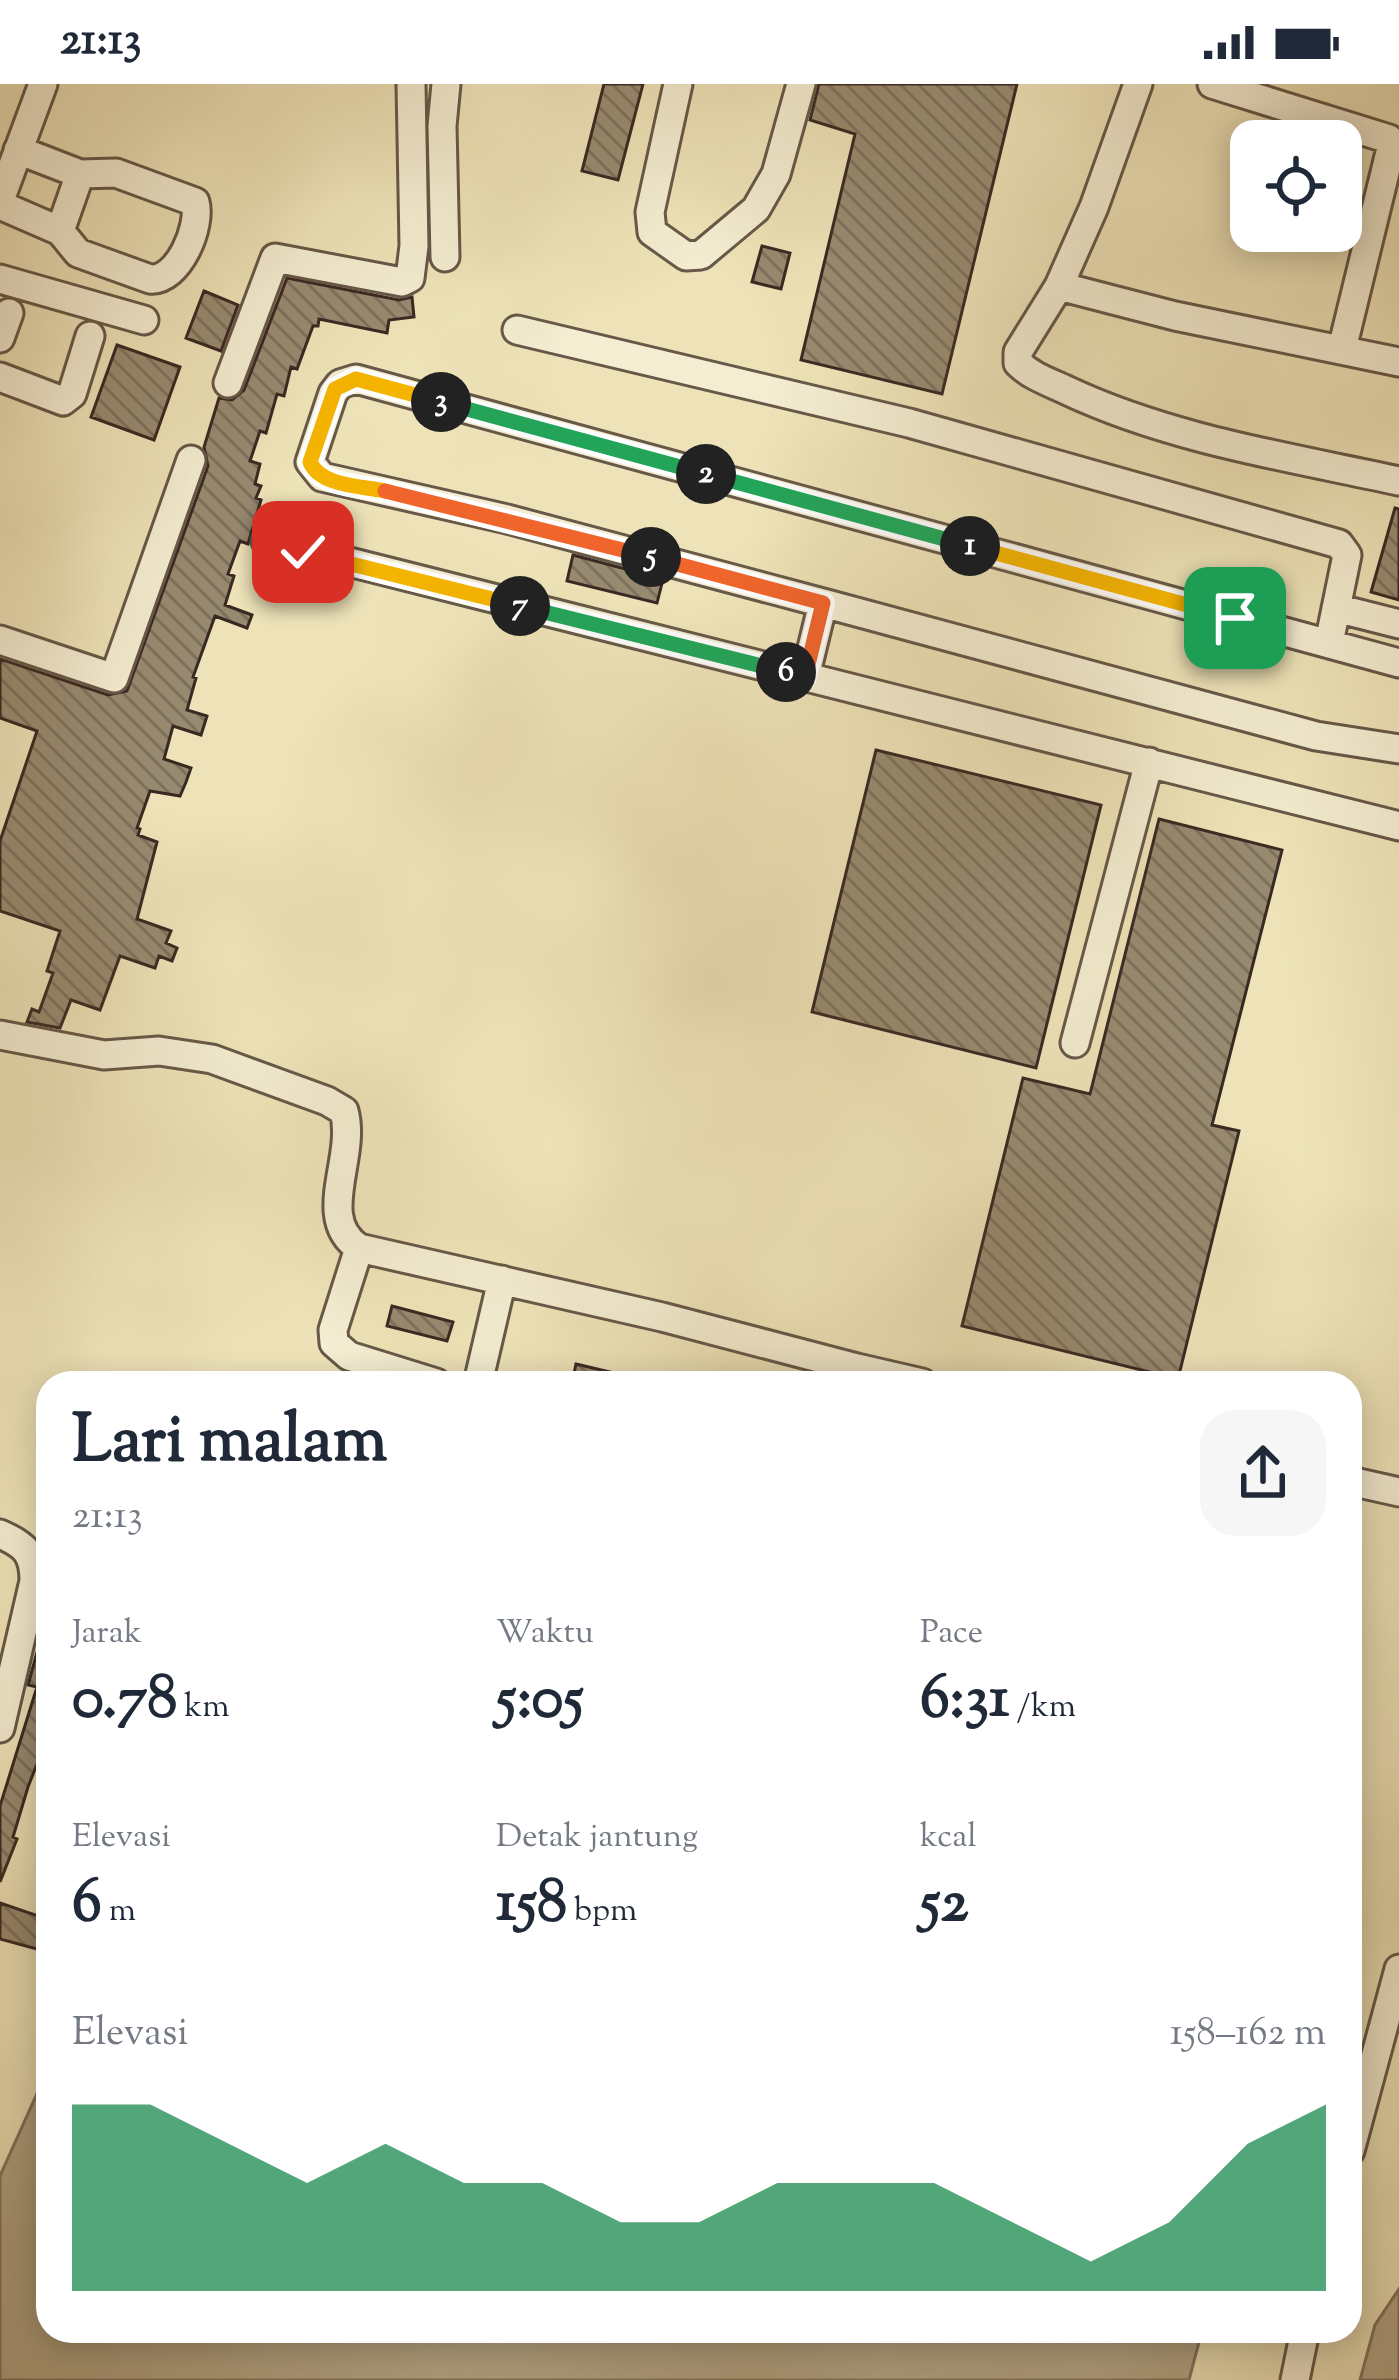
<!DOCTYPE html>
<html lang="id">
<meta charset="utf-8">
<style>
:root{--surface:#fff;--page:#f6f6f7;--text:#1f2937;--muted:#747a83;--accent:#0b8043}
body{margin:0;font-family:"Sorts Mill Goudy",serif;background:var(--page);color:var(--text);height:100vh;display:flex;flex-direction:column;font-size:45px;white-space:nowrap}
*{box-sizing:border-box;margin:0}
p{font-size:39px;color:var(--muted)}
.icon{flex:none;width:66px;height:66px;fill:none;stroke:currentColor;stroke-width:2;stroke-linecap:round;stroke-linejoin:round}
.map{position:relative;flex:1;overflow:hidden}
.details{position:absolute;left:36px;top:1287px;width:1326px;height:972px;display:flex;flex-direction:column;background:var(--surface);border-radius:36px;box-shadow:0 6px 30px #0003}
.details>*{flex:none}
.tools{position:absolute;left:1230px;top:36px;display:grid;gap:24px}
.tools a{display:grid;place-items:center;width:132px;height:132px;border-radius:24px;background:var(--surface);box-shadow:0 6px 30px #0003;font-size:60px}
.pin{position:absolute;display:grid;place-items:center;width:102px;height:102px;color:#fff;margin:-51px;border-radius:24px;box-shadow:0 6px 18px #0006}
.km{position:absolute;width:60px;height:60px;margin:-30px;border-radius:50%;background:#222;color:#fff;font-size:33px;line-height:60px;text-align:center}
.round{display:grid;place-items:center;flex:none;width:126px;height:126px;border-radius:36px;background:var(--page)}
.overview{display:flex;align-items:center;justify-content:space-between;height:204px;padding:0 36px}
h1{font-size:66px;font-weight:700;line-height:90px}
.stats{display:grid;grid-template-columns:repeat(3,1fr);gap:18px;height:204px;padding:12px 36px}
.stats div{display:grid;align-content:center}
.stats b{font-size:60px;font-weight:700}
.stats small{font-size:33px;font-weight:400}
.stats p{font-size:33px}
.chart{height:336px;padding:24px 36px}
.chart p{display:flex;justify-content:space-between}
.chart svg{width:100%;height:216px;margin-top:12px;fill:var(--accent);opacity:.7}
.status{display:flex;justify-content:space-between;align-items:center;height:84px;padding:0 60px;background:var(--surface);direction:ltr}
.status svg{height:33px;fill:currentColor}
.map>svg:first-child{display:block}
</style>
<div class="status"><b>21:13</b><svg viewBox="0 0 49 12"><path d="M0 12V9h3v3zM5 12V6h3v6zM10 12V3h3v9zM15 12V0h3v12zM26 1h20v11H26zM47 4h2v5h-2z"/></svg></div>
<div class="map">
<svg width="1399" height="2296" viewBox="0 0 1399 2296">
<defs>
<pattern id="building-back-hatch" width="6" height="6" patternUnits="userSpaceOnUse" patternTransform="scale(3)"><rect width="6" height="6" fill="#988a70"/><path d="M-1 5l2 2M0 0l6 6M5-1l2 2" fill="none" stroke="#7d715c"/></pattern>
</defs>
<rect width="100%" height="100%" fill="#eee3b8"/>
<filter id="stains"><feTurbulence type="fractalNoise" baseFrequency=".00167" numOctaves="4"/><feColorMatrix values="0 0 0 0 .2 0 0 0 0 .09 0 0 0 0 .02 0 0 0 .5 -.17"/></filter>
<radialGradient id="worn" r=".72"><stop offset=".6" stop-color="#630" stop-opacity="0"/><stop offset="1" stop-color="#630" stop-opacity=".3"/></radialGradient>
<path fill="#b1a485" stroke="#81735e" stroke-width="3" d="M 48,1985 L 48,2247 L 1202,2247 L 1189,2296 L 0,2296 L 0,2092 Z
M 1399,2205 L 1399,2296 L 1360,2296 L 1375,2241 Z"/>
<path fill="url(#building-back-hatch)" stroke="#3a2923" stroke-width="3" d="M 604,0 L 643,0 L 618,96 L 582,87 Z
M 819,0 L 1017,0 L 942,310 L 801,276 L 855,50 L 810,36 Z
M 762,162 L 790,169 L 781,205 L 752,198 Z
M 287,194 L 399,216 L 412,213 L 414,233 L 389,236 L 387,249 L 319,235 L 318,242 L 313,242 L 297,285 L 291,283 L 284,312 L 277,310 L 266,349 L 260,347 L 250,377 L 260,380 L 255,400 L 261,402 L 256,414 L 261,416 L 248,460 L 240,457 L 228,490 L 234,492 L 225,521 L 252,531 L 247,544 L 215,532 L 193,593 L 196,594 L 187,626 L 207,632 L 201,651 L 173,642 L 164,675 L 191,684 L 186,698 L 180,712 L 150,707 L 137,744 L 140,745 L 138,751 L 157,758 L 137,835 L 171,847 L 166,859 L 177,864 L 172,877 L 159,872 L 155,884 L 120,872 L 100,926 L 71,916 L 60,944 L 27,938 L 32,925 L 39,928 L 53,889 L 47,887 L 60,847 L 0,827 L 0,757 L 37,647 L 0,634 L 0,575 L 108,611 L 127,607 L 208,382 L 204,363 L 219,314 L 232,316 L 244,306 Z
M 204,207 L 238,221 L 221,267 L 186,254 Z
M 117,261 L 180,283 L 154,356 L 91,333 Z
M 1395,424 L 1399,425 L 1399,516 L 1371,508 Z
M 573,471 L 663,495 L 657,519 L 567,497 Z
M 876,666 L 1101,721 L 1036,984 L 812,928 Z
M 1159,735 L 1282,766 L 1212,1041 L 1239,1047 L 1178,1295 L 962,1242 L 1023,994 L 1090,1010 Z
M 392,1222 L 453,1238 L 447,1257 L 387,1242 Z
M 576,1280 L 631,1293 L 631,1299 L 572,1299 Z
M 44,1543 L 48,1543 L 48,1652 L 28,1703 L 13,1753 L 17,1755 L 0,1798 L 0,1722 L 37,1603 L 28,1601 Z
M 0,1819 L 41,1833 L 39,1840 L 48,1843 L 48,1868 L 0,1855 Z"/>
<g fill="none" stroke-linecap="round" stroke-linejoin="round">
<g stroke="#675848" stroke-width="33">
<path id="minor" d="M 678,0 L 650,128 L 652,148 L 686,172 L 701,171 L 756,125 L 776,90 L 801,0
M 1212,0 L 1389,55 L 1392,60 L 1342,265
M 0,116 L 43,0
M 0,121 L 60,147 L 78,169 L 150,195 C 178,198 202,142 195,118 L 116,89 L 80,90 L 18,66
M 60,147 L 80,90
M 445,173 L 442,42 L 446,0
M 0,195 L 144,236
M 1059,202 L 1094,123 L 1138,0
M 517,246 L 909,339 L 1339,460 L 1347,471 L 1329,559
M 0,254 L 9,229
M 1399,278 L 1175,232 L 1059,202 L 1018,268 L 1018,279 C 1031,292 1049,298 1066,306 C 1170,355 1288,373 1399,397
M 0,293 L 63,317 L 72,310 L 90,252
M 228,299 L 275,174 L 402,198 L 410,194 L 414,162 L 411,0
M 266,457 L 1399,742
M 823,519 L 507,435 L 322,393 L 310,378 L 333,309 L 340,300 L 356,295 L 1399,579
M 1336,524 L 1399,540
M 0,556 L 114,594 L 191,376
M 805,593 L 823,519 L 1316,652 L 1399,665
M 0,951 L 104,971 L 159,967 L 212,975 L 327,1017 L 344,1027 C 357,1074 314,1134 359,1164 L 662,1233 L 857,1284
M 1075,959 L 1149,678
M 359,1164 L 333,1246 L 334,1259 L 349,1272 L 436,1299
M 854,1296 L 857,1284 L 922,1299
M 478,1299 L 502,1196
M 1350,1397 L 1399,1408
M 0,1450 C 25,1461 34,1469 34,1497 L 0,1644
M 1350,2067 L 1399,1885
M 1295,2296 L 1305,2247"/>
</g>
<use href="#minor" stroke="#f4edd1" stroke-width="27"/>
</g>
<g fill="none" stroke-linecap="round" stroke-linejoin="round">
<g stroke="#fff" stroke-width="24">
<path id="split-1" d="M 970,462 L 1235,534"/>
</g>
<g stroke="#fff" stroke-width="24">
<path id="split-2" d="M 706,390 L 970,462"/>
</g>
<g stroke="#fff" stroke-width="24">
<path id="split-3" d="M 441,318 L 706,390"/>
</g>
<g stroke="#fff" stroke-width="24">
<path id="split-4" d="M 385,407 C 361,402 320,402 310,378 L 335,305 L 356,295 L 441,318"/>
</g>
<g stroke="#fff" stroke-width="24">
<path id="split-5" d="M 385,407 L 651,473"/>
</g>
<g stroke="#fff" stroke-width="24">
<path id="split-6" d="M 651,473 L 823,519 L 805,593 L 786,588"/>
</g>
<g stroke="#fff" stroke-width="24">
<path id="split-7" d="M 520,522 L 786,588"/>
</g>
<g stroke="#fff" stroke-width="24">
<path id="split-8" d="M 303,468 L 520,522"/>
</g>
<use href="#split-1" stroke="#f5b400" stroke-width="15"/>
<use href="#split-2" stroke="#22a559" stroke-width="15"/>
<use href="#split-3" stroke="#22a559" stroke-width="15"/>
<use href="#split-4" stroke="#f5b400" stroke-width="15"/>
<use href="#split-5" stroke="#f0652b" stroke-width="15"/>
<use href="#split-6" stroke="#f0652b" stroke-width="15"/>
<use href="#split-7" stroke="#22a559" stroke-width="15"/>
<use href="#split-8" stroke="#f5b400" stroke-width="15"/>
</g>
<rect width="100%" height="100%" filter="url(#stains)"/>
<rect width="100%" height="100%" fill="url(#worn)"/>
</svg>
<div class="tools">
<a><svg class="icon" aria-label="locate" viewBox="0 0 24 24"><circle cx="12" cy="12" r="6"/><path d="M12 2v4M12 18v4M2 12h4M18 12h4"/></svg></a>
</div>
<div class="pin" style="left:1235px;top:534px;background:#1e9e55"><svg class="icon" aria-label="arrive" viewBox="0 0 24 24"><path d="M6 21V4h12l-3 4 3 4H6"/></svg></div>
<div class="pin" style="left:303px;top:468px;background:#d93025"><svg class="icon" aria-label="check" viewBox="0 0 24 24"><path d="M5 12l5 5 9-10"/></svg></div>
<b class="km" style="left:970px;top:462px">1</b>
<b class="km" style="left:706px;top:390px">2</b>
<b class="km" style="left:441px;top:318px">3</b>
<b class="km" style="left:651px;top:473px">5</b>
<b class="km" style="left:786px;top:588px">6</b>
<b class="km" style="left:520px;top:522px">7</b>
<section class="details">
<div class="overview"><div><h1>Lari malam</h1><p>21:13</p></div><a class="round"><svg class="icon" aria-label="share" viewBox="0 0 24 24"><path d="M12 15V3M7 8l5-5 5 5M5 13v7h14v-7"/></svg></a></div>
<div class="stats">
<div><p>Jarak</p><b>0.78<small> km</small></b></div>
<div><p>Waktu</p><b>5:05</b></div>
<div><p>Pace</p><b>6:31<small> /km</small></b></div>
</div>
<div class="stats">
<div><p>Elevasi</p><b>6<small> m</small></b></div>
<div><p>Detak jantung</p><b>158<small> bpm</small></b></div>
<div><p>kcal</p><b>52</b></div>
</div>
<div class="chart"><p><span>Elevasi</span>158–162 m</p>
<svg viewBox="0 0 160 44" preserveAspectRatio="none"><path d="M0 44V6L10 6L20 14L30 22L40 14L50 22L60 22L70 30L80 30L90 22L100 22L110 22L120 30L130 38L140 30L150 14L160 6V44z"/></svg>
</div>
</section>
</div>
